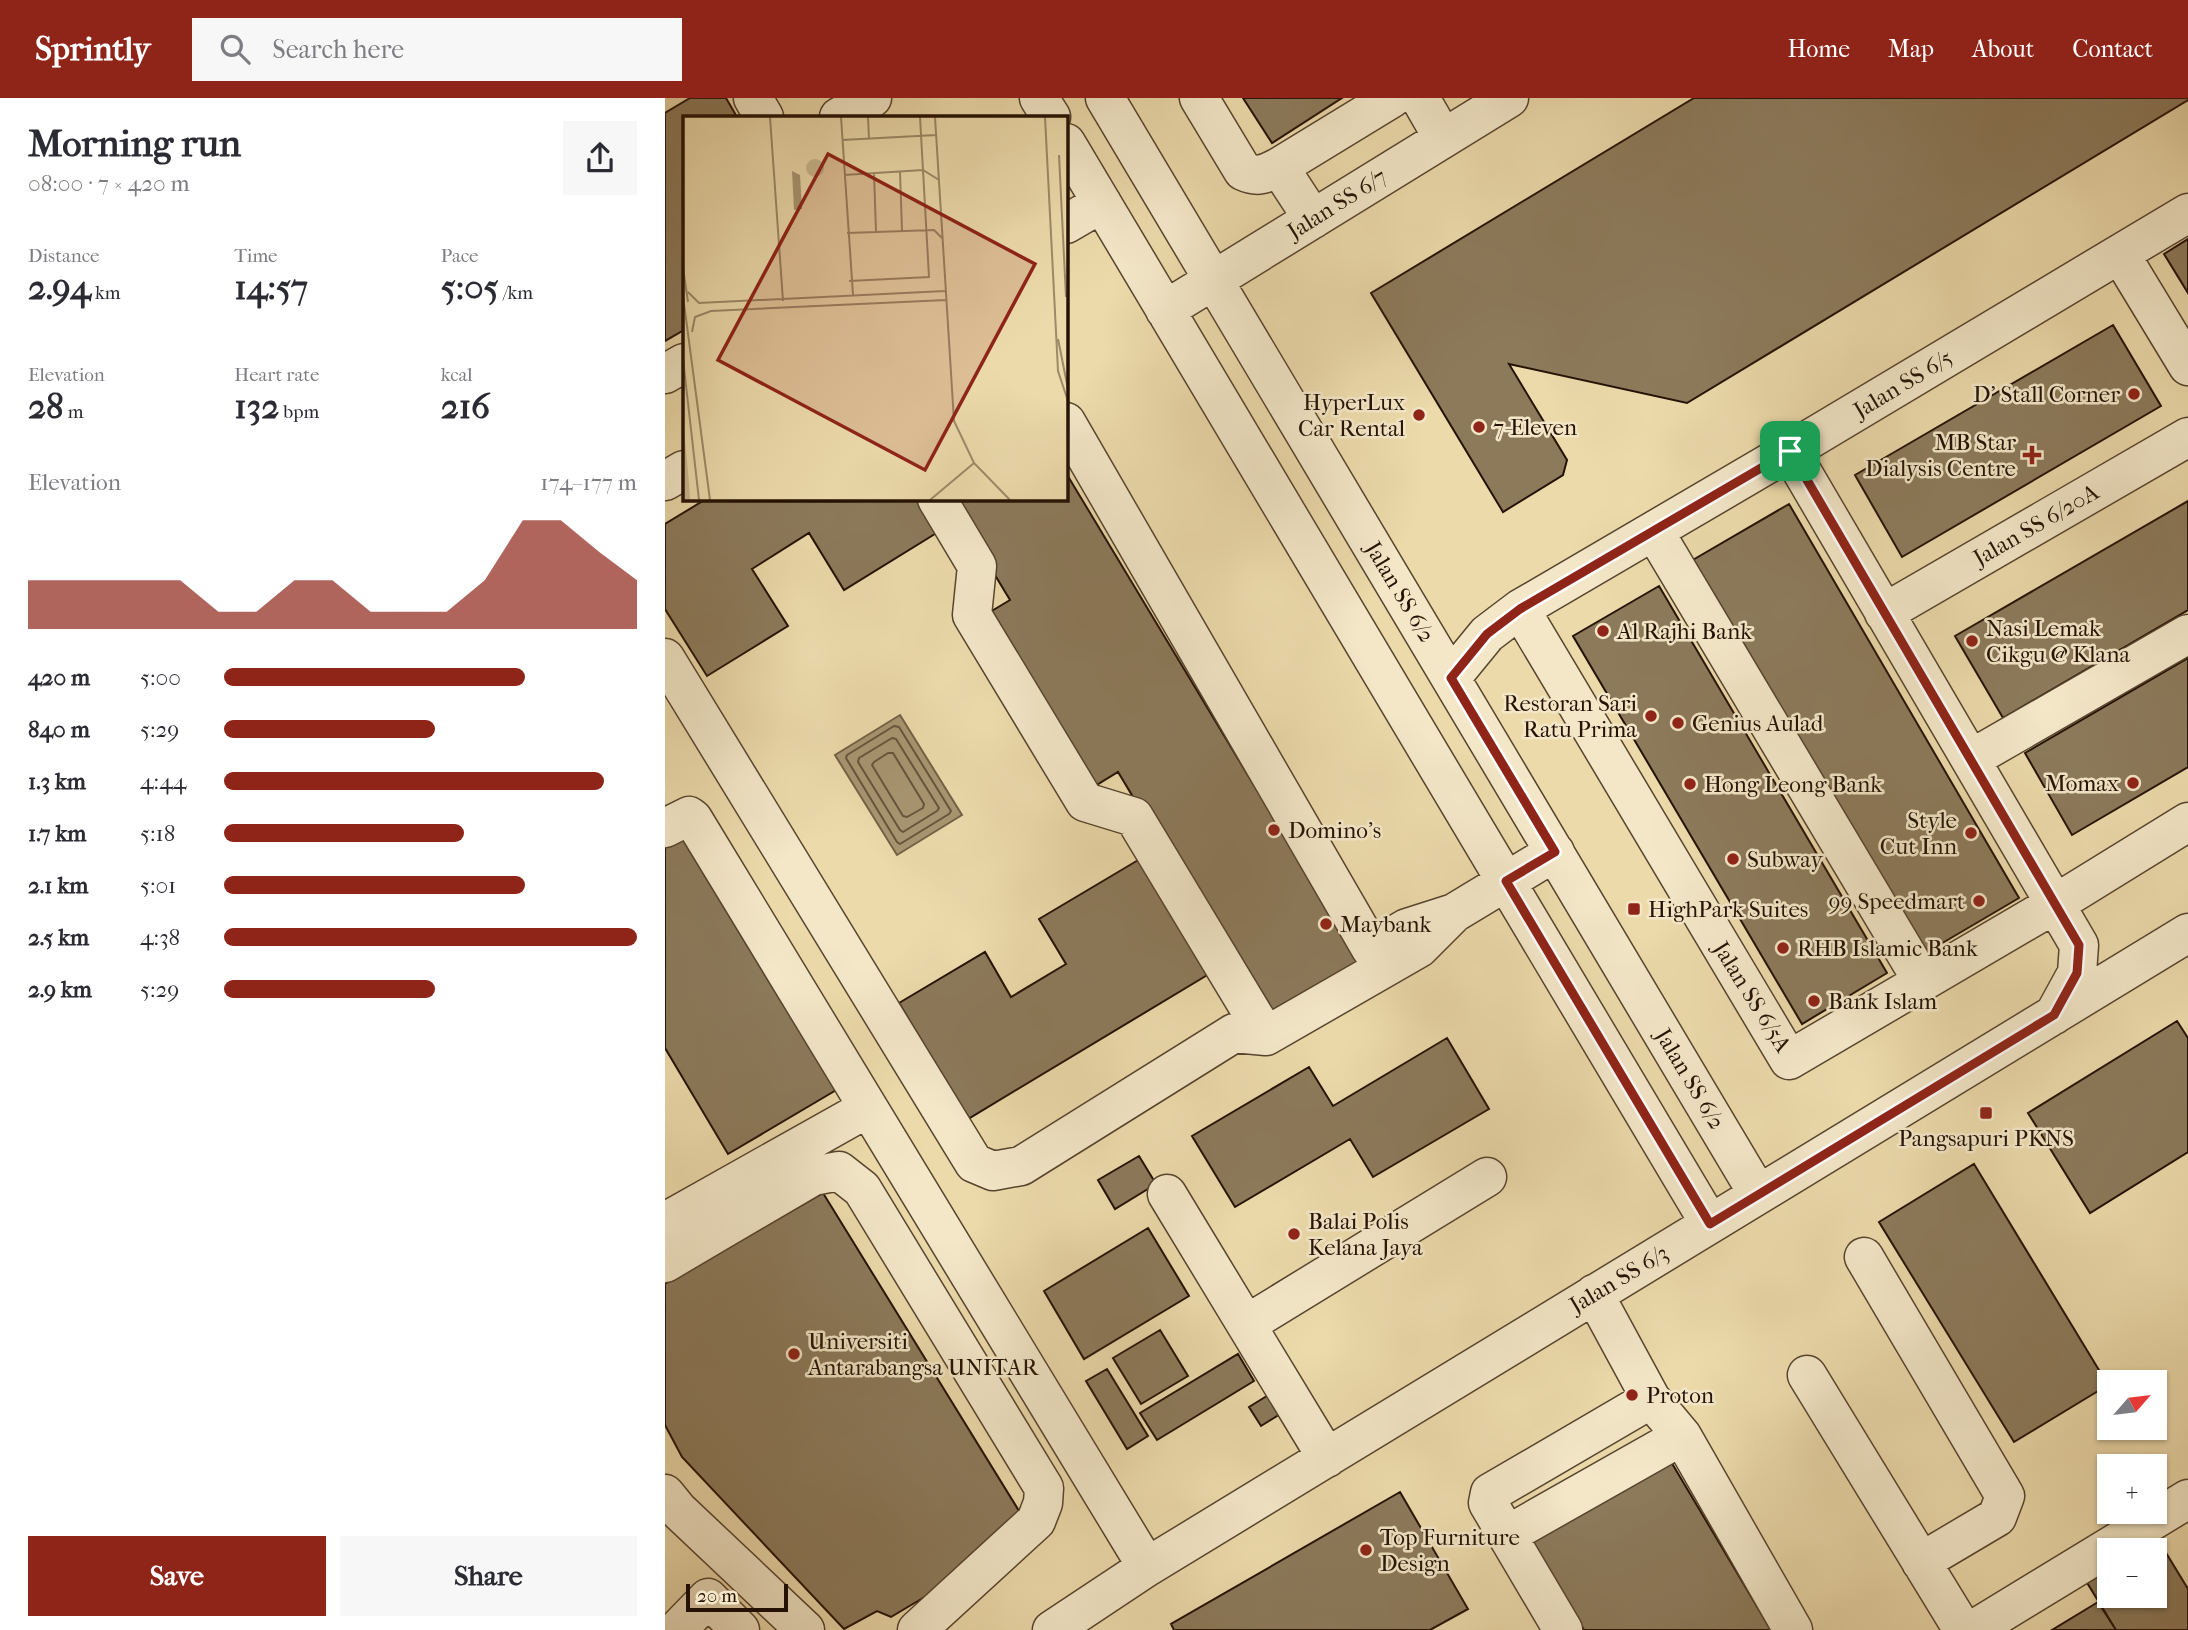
<!DOCTYPE html>
<meta charset="utf-8">
<style>
:root{--surface:#fff;--page:#f7f7f7;--text:#2b2b33;--muted:#7c7c81;--accent:#8f2418}
body{margin:0;font-family:"IM FELL French Canon",serif;background:var(--page);color:var(--text);height:100vh;display:flex;flex-direction:column;font-size:26px;white-space:nowrap}
*{box-sizing:border-box;margin:0}
p{font-size:23px;color:var(--muted)}
.icon{flex:none;width:38px;height:38px;fill:none;stroke:currentColor;stroke-width:2;stroke-linecap:round;stroke-linejoin:round}
.map{position:relative;flex:1;overflow:hidden}
.details{display:flex;flex-direction:column;background:var(--surface);width:665px}
.details>*{flex:none}
.needle{width:46px;rotate:62deg}
.buttons{position:absolute;left:1432px;top:1272px;display:grid;gap:14px}
.buttons a{display:grid;place-items:center;width:70px;height:70px;border-radius:0px;background:var(--surface);box-shadow:0 2px 5px #0004;font-size:35px}
.scale{position:absolute;left:21px;bottom:18px;width:102px;box-sizing:border-box;padding-left:7px;border:4px solid #251204;border-top:0;font-size:19px;line-height:24px;white-space:nowrap;color:#251204;-webkit-text-stroke:5px #f3e7c8;paint-order:stroke}
.pin{position:absolute;display:grid;place-items:center;width:60px;height:60px;color:#fff;margin:-30px;border-radius:14px;box-shadow:0 4px 10px #0006}
.round{display:grid;place-items:center;flex:none;width:74px;height:74px;border-radius:0px;background:var(--page)}
.headline{display:flex;align-items:center;justify-content:space-between;height:119px;padding:0 28px}
h1{font-size:38px;font-weight:700;line-height:52px}
.figures{display:grid;grid-template-columns:repeat(3,1fr);gap:10px;height:119px;padding:7px 28px}
.figures div{display:grid;align-content:center}
.figures b{font-size:35px;font-weight:700}
.figures small{font-size:19px;font-weight:400}
.figures p{font-size:19px}
.chart{height:196px;padding:14px 28px}
.chart p{display:flex;justify-content:space-between}
.chart svg{width:100%;height:126px;margin-top:7px;fill:var(--accent);opacity:.7}
.primary-button{display:flex;gap:14px;margin-top:auto;padding:14px 28px}
.primary-button a{flex:1;height:80px;border-radius:0px;background:var(--accent);color:#fff;font-size:28px;font-weight:700;line-height:80px;text-align:center}
.primary-button a+a{background:var(--page);color:var(--text)}
ul{padding:0 28px;list-style:none;font-size:23px}
li{display:grid;grid-template-columns:112px 84px 1fr;align-items:center;height:52px}
li i{height:18px;border-radius:9px;background:var(--accent)}
header{display:flex;align-items:center;gap:42px;box-sizing:border-box;height:98px;padding:0 35px;background:var(--accent);color:#fff}
header strong{font-size:33px}
nav{display:flex;gap:38px;margin-inline-start:auto;font-size:24px}
.search{width:490px;height:63px;background:var(--page);display:flex;align-items:center;gap:18px;box-sizing:border-box;padding:0 24px;border-radius:0px;color:var(--muted);font-size:26px}
main{display:flex;flex:1;min-height:0}
.map>svg:first-child{display:block}
</style>
<header>
<strong>Sprintly</strong>
<div class="search"><svg class="icon" aria-label="search" viewBox="0 0 24 24"><circle cx="10" cy="10" r="6"/><path d="M15 15l6 6"/></svg>Search here</div>
<nav><a>Home</a><a>Map</a><a>About</a><a>Contact</a></nav>
</header>
<main>
<section class="details">
<div class="headline"><div><h1>Morning run</h1><p>08:00 · 7 × 420 m</p></div><a class="round"><svg class="icon" aria-label="share" viewBox="0 0 24 24"><path d="M12 15V3M7 8l5-5 5 5M5 13v7h14v-7"/></svg></a></div>
<div class="figures">
<div><p>Distance</p><b>2.94<small> km</small></b></div>
<div><p>Time</p><b>14:57</b></div>
<div><p>Pace</p><b>5:05<small> /km</small></b></div>
</div>
<div class="figures">
<div><p>Elevation</p><b>28<small> m</small></b></div>
<div><p>Heart rate</p><b>132<small> bpm</small></b></div>
<div><p>kcal</p><b>216</b></div>
</div>
<div class="chart"><p><span>Elevation</span>174–177 m</p>
<svg viewBox="0 0 160 44" preserveAspectRatio="none"><path d="M0 44V27L10 27L20 27L30 27L40 27L50 38L60 38L70 27L80 27L90 38L100 38L110 38L120 27L130 6L140 6L150 17L160 27V44z"/></svg>
</div>
<ul>
<li><b>420 m</b>5:00<i style="width:73%"></i></li>
<li><b>840 m</b>5:29<i style="width:51%"></i></li>
<li><b>1.3 km</b>4:44<i style="width:92%"></i></li>
<li><b>1.7 km</b>5:18<i style="width:58%"></i></li>
<li><b>2.1 km</b>5:01<i style="width:73%"></i></li>
<li><b>2.5 km</b>4:38<i style="width:100%"></i></li>
<li><b>2.9 km</b>5:29<i style="width:51%"></i></li>
</ul>
<div class="primary-button"><a>Save</a><a>Share</a></div>
</section>
<div class="map">
<svg width="1523" height="1532" viewBox="0 0 1523 1532">
<rect width="100%" height="100%" fill="#ecdaab"/>
<filter id="stains"><feTurbulence type="fractalNoise" baseFrequency=".00286" numOctaves="4"/><feColorMatrix values="0 0 0 0 .2 0 0 0 0 .09 0 0 0 0 .02 0 0 0 .5 -.17"/></filter>
<radialGradient id="worn" r=".72"><stop offset=".6" stop-color="#630" stop-opacity="0"/><stop offset="1" stop-color="#630" stop-opacity=".3"/></radialGradient>
<path fill="#a89672" stroke="#746146" stroke-width="2" d="M 235,617 L 297,717 L 232,757 L 170,657 Z"/>
<g fill="none" stroke-linecap="round" stroke-linejoin="round">
<path stroke="#66543b" stroke-width="2" d="M 229,628 L 234,629 L 286,713 L 284,716 L 235,746 L 232,744 L 181,660 L 182,657 Z
M 227,640 L 231,641 L 274,710 L 272,713 L 238,734 L 235,732 L 193,664 L 194,660 Z
M 223,655 L 228,655 L 259,706 L 258,710 L 242,719 L 238,718 L 207,667 L 209,664 Z"/>
</g>
<path fill="#8c7a5b" stroke="#251204" stroke-width="2" d="M 25,0 L 61,0 L 72,19 L 19,19 L 19,232 L 0,243 L 0,15 Z
M 578,0 L 677,0 L 607,45 Z
M 1029,0 L 1523,0 L 1523,2 L 1022,305 L 844,266 L 902,362 L 898,377 L 838,414 L 706,195 Z
M 1523,141 L 1523,195 L 1499,156 Z
M 1448,227 L 1496,308 L 1237,459 L 1190,377 Z
M 401,375 L 696,865 L 602,922 L 453,674 L 425,691 L 320,517 L 345,502 L 284,401 L 401,401 Z
M 41,401 L 259,401 L 278,431 L 179,492 L 144,435 L 87,471 L 123,528 L 42,578 L 0,511 L 0,426 Z
M 1523,403 L 1523,512 L 1338,620 L 1290,538 Z
M 1124,406 L 1354,800 L 1257,857 L 1026,463 Z
M 994,488 L 1222,875 L 1137,926 L 908,538 Z
M 1523,560 L 1523,669 L 1407,737 L 1360,655 Z
M 20,732 L 173,991 L 63,1056 L 0,950 L 0,744 Z
M 480,758 L 549,873 L 303,1021 L 234,905 L 320,854 L 346,899 L 401,866 L 374,821 Z
M 1512,923 L 1523,940 L 1523,1054 L 1425,1115 L 1363,1015 Z
M 782,940 L 824,1011 L 708,1079 L 685,1041 L 570,1109 L 527,1038 L 644,969 L 668,1008 Z
M 474,1058 L 491,1086 L 450,1111 L 433,1082 Z
M 1309,1066 L 1443,1287 L 1349,1344 L 1214,1124 Z
M 158,1095 L 359,1421 L 313,1450 L 310,1469 L 226,1519 L 212,1513 L 179,1531 L 17,1359 L 0,1327 L 0,1186 Z
M 483,1130 L 524,1198 L 419,1261 L 379,1193 Z
M 495,1232 L 523,1278 L 476,1306 L 448,1260 Z
M 573,1256 L 589,1283 L 492,1342 L 475,1315 Z
M 442,1271 L 483,1338 L 462,1351 L 421,1283 Z
M 605,1296 L 617,1315 L 596,1328 L 584,1309 Z
M 1002,1357 L 1106,1532 L 919,1532 L 864,1440 Z
M 735,1394 L 803,1511 L 765,1532 L 509,1532 L 506,1526 Z
M 1492,1440 L 1523,1491 L 1523,1532 L 1451,1532 L 1421,1483 L 1444,1469 L 1444,1498 L 1489,1498 L 1489,1452 L 1471,1452 Z
M 1433,1504 L 1451,1532 L 1387,1532 Z"/>
<g fill="none" stroke-linecap="round" stroke-linejoin="round">
<g stroke="#57442e" stroke-width="41">
<path id="minor" d="M 88,0 L 99,19
M 374,0 L 386,19
M 440,0 L 1093,1096
M 534,0 L 578,73 C 593,80 600,76 614,69 L 727,0
M 755,0 L 778,40
M 174,19 L 207,0
M 401,45 L 1045,1126
M 614,69 L 648,121
M 401,126 L 437,105
M 1455,156 L 1523,268
M 500,212 L 844,0
M 0,276 L 19,265
M 401,324 L 706,851 L 742,830 L 789,815 L 890,754
M 1125,353 L 1414,847 L 1412,875 L 1389,917
M 0,383 L 19,372
M 272,401 L 312,468 L 307,517 L 420,704 L 469,719 L 601,938
M 989,433 L 1258,884
M 855,511 L 1124,962 L 1390,806 L 1523,724
M 1219,515 L 1523,339
M 0,560 L 309,1065 L 328,1073 L 356,1068 L 569,935 L 601,938 L 754,850 L 789,815
M 786,580 L 822,536 L 855,511 L 1125,353 L 1523,115
M 1306,661 L 1523,536
M 0,730 L 24,718 L 28,721 L 482,1469
M 502,1096 L 662,1360
M 0,1124 L 203,1010
M 1199,1159 L 1340,1398 L 1332,1419 L 1256,1464
M 0,1165 L 148,1078 L 174,1073 L 197,1091 L 379,1390 L 378,1405 L 371,1423 L 252,1532
M 929,1196 L 986,1301 L 1017,1338 L 1128,1532
M 582,1226 L 822,1079
M 1142,1277 L 1298,1532
M 0,1396 L 13,1412 L 140,1532
M 842,1437 L 1017,1338
M 12,1532 L 43,1500 L 75,1532
M 387,1532 L 482,1469 L 1523,835
M 898,1532 L 823,1405 L 825,1395 L 986,1301
M 1308,1532 L 1523,1401"/>
</g>
<use href="#minor" stroke="#f3e7c8" stroke-width="38"/>
</g>
<g fill="none" stroke-linecap="round" stroke-linejoin="round">
<g stroke="#fff" stroke-width="14">
<path id="route" d="M 1125,353 L 1414,847 L 1412,875 L 1389,917 L 1045,1126 L 841,783 L 890,754 L 786,580 L 822,536 L 855,511 Z"/>
</g>
<use href="#route" stroke="#8f2418" stroke-width="9"/>
</g>
<g fill="#8f2418" stroke="#f3e7c8" stroke-width="2.5">
<circle cx="1469" cy="296" r="7"/>
<circle cx="754" cy="317" r="7"/>
<circle cx="814" cy="329" r="7"/>
<path d="M1363.5 346.5h7v7h7v7h-7v7h-7v-7h-7v-7h7z"/>
<circle cx="938" cy="533" r="7"/>
<circle cx="1307" cy="543" r="7"/>
<circle cx="986" cy="618" r="7"/>
<circle cx="1013" cy="625" r="7"/>
<circle cx="1468" cy="685" r="7"/>
<circle cx="1025" cy="686" r="7"/>
<circle cx="609" cy="732" r="7"/>
<circle cx="1306" cy="735" r="7"/>
<circle cx="1068" cy="761" r="7"/>
<circle cx="1314" cy="803" r="7"/>
<rect x="962" y="804" width="14" height="14" rx="3.5"/>
<circle cx="661" cy="826" r="7"/>
<circle cx="1118" cy="850" r="7"/>
<circle cx="1149" cy="903" r="7"/>
<rect x="1314" y="1008" width="14" height="14" rx="3.5"/>
<circle cx="629" cy="1136" r="7"/>
<circle cx="129" cy="1256" r="7"/>
<circle cx="967" cy="1297" r="7"/>
<circle cx="701" cy="1452" r="7"/>
</g>
<g text-anchor="middle" dominant-baseline="central" stroke-width="5" stroke-linejoin="round" paint-order="stroke">
<g font-size="23" fill="#251204" stroke="#f3e7c8">
<text transform="translate(672 106) rotate(-32)">Jalan SS 6/7</text>
<text transform="translate(1238 286) rotate(-31)">Jalan SS 6/5</text>
<text transform="translate(1371 427) rotate(-30)">Jalan SS 6/20A</text>
<text transform="translate(735 494) rotate(59)">Jalan SS 6/2</text>
<text transform="translate(1087 899) rotate(58)">Jalan SS 6/5A</text>
<text transform="translate(1025 981) rotate(59)">Jalan SS 6/2</text>
<text transform="translate(954 1181) rotate(-31)">Jalan SS 6/3</text>
</g>
<g font-size="23" fill="#251204" stroke="#f3e7c8" text-anchor="start">
<text x="1455" y="296" text-anchor="end">D' Stall Corner</text>
<text x="740" y="304" text-anchor="end">HyperLux<tspan x="740" dy="26">Car Rental</tspan></text>
<text x="828" y="329">7-Eleven</text>
<text x="1351" y="344" text-anchor="end">MB Star<tspan x="1351" dy="26">Dialysis Centre</tspan></text>
<text x="1321" y="530">Nasi Lemak<tspan x="1321" dy="26">Cikgu @ Klana</tspan></text>
<text x="952" y="533">Al Rajhi Bank</text>
<text x="972" y="605" text-anchor="end">Restoran Sari<tspan x="972" dy="26">Ratu Prima</tspan></text>
<text x="1027" y="625">Genius Aulad</text>
<text x="1454" y="685" text-anchor="end">Momax</text>
<text x="1039" y="686">Hong Leong Bank</text>
<text x="1292" y="722" text-anchor="end">Style<tspan x="1292" dy="26">Cut Inn</tspan></text>
<text x="623" y="732">Domino's</text>
<text x="1082" y="761">Subway</text>
<text x="1300" y="803" text-anchor="end">99 Speedmart</text>
<text x="983" y="811">HighPark Suites</text>
<text x="675" y="826">Maybank</text>
<text x="1132" y="850">RHB Islamic Bank</text>
<text x="1163" y="903">Bank Islam</text>
<text x="1321" y="1040" text-anchor="middle">Pangsapuri PKNS</text>
<text x="643" y="1123">Balai Polis<tspan x="643" dy="26">Kelana Jaya</tspan></text>
<text x="143" y="1243">Universiti<tspan x="143" dy="26">Antarabangsa UNITAR</tspan></text>
<text x="981" y="1297">Proton</text>
<text x="715" y="1439">Top Furniture<tspan x="715" dy="26">Design</tspan></text>
</g>
</g>
<g transform="translate(18 18)">
<rect width="385" height="385" fill="#ecdaab"/>
<path d="M123 52a9 9 0 1 1 18 0a9 9 0 1 1-18 0ZM 0,303 L 6,367 L 7,384 L 0,384 Z" fill="#cab88f"/>
<path d="M 109,55 L 117,59 L 119,93 L 111,94 Z" fill="#a89672"/>
<path fill="none" stroke="#9c8a68" stroke-width="2" d="M 87,1 L 100,185M 158,1 L 170,179M 185,1 L 186,23M 252,1 L 271,305 L 291,347 L 327,384M 362,1 L 375,255 L 385,285M 159,24 L 253,19M 376,39 L 383,181M 217,55 L 219,115M 191,57 L 193,116M 161,59 L 240,54 L 256,64M 164,117 L 251,114 L 259,122M 0,152 L 5,186M 166,165 L 246,161 L 237,1M 5,176 L 16,187 L 262,175M 0,180 L 27,384M 9,216 L 12,201 L 28,195 L 263,184M 375,223 L 385,273M 0,243 L 16,384M 247,384 L 291,347"/>
<path fill="#8f2418" fill-opacity="0.15" stroke="#8f2418" stroke-width="3.5" d="M 145,38 L 352,148 L 242,354 L 35,244 Z"/>
<rect width="385" height="385" fill="none" stroke="#251204" stroke-width="3.5"/>
</g>
<rect width="100%" height="100%" filter="url(#stains)"/>
<rect width="100%" height="100%" fill="url(#worn)"/>
</svg>
<div class="buttons">
<a><svg class="needle" viewBox="-14 -14 28 28"><path d="M0-13l5 13h-10z" fill="#e53935"/><path d="M0 13l5-13h-10z" fill="#7c7c81"/></svg></a>
<a>+</a>
<a>−</a>
</div>
<div class="scale">20 m</div>
<div class="pin" style="left:1125px;top:353px;background:#1e9e55"><svg class="icon" aria-label="arrive" viewBox="0 0 24 24"><path d="M6 21V4h12l-3 4 3 4H6"/></svg></div>
</div>
</main>
